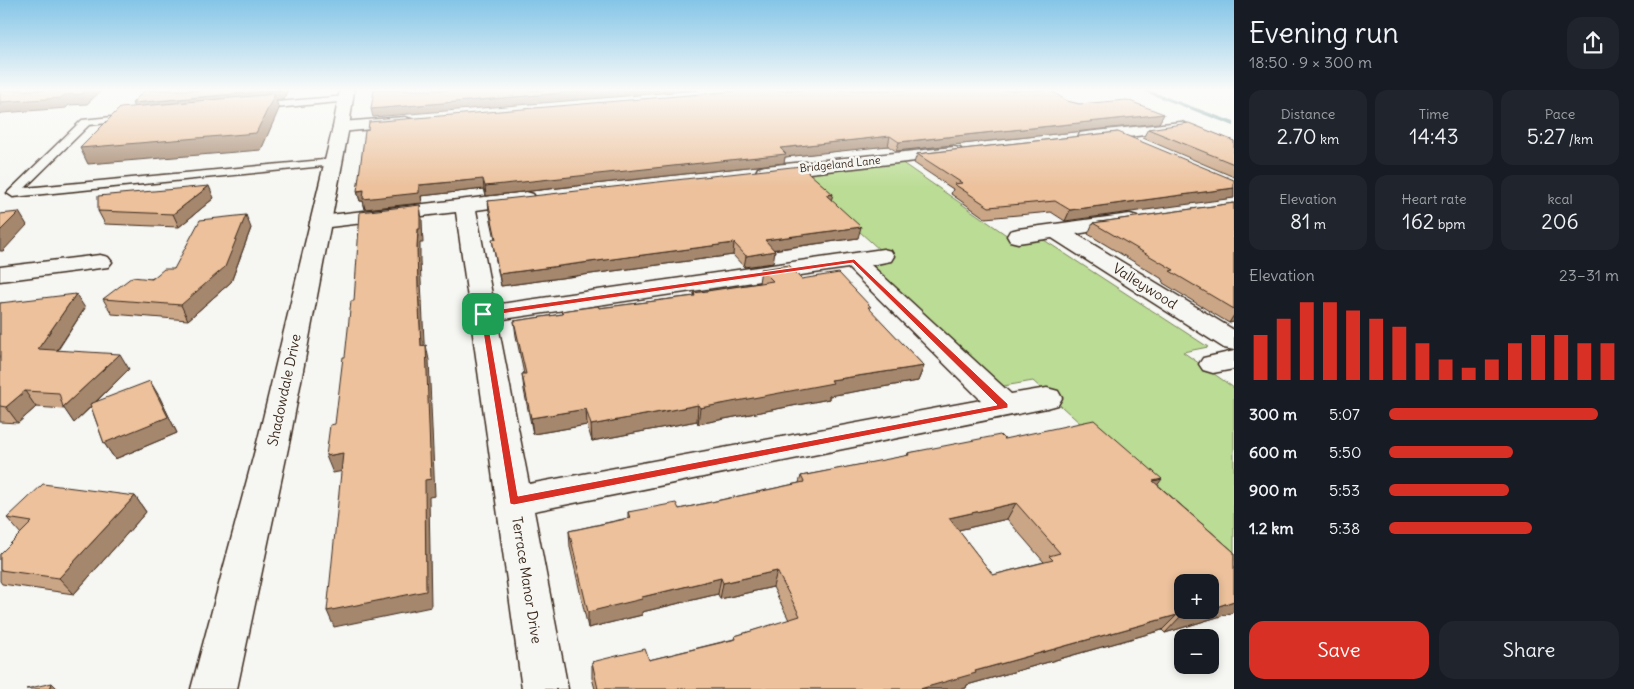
<!DOCTYPE html>
<meta charset="utf-8">
<style>
:root{--surface:#171b24;--page:#20242c;--text:#f1f3f6;--muted:#9ea1a6;--accent:#d93025}
body{margin:0;font-family:Delius,sans-serif;background:var(--page);color:var(--text);height:100vh;display:flex;flex-direction:column;font-size:19px;white-space:nowrap}
*{box-sizing:border-box;margin:0}
p{font-size:16px;color:var(--muted)}
.icon{flex:none;width:28px;height:28px;fill:none;stroke:currentColor;stroke-width:2;stroke-linecap:round;stroke-linejoin:round}
.map{position:relative;flex:1;overflow:hidden}
.panel{display:flex;flex-direction:column;background:var(--surface);width:400px}
.panel>*{flex:none}
.controls{position:absolute;left:1174px;top:574px;display:grid;gap:10px}
.controls a{display:grid;place-items:center;width:45px;height:45px;border-radius:10px;background:var(--surface);box-shadow:0 2px 8px #0003;font-size:25px}
.pin{position:absolute;display:grid;place-items:center;width:42px;height:42px;color:#fff;margin:-21px;border-radius:10px;box-shadow:0 2px 8px #0006}
.round{display:grid;place-items:center;flex:none;width:52px;height:52px;border-radius:15px;background:var(--page)}
.head{display:flex;align-items:center;justify-content:space-between;height:85px;padding:0 15px}
h1{font-size:28px;font-weight:600;line-height:38px}
.stats{display:grid;grid-template-columns:repeat(3,1fr);gap:8px;height:85px;padding:5px 15px}
.stats div{display:grid;align-content:center;border-radius:12px;background:var(--page);text-align:center}
.stats b{font-size:21px;font-weight:600}
.stats small{font-size:14px;font-weight:400}
.stats p{font-size:14px}
.chart{height:140px;padding:10px 15px}
.chart p{display:flex;justify-content:space-between}
.chart svg{width:100%;height:90px;margin-top:5px;stroke:var(--accent);stroke-width:6}
.primary-button{display:flex;gap:10px;margin-top:auto;padding:10px 15px}
.primary-button a{flex:1;height:58px;border-radius:15px;background:var(--accent);color:#fff;font-size:20px;font-weight:600;line-height:58px;text-align:center}
.primary-button a+a{background:var(--page);color:var(--text)}
ul{padding:0 15px;list-style:none;font-size:16px}
li{display:grid;grid-template-columns:80px 60px 1fr;align-items:center;height:38px}
li i{height:12px;border-radius:6px;background:var(--accent)}
main{display:flex;flex:1;min-height:0}
.map>svg:first-child{display:block}
</style>
<main>
<div class="map">
<svg width="1234" height="689" viewBox="0 0 1234 689">
<rect width="100%" height="100%" fill="#f6f6f2"/>
<filter id="ink" filterUnits="userSpaceOnUse"><feTurbulence type="fractalNoise" baseFrequency=".02" numOctaves="2"/><feDisplacementMap in="SourceGraphic" scale="10" xChannelSelector="R" yChannelSelector="G"/><feConvolveMatrix kernelMatrix="1 2 1 2 8 2 1 2 1" color-interpolation-filters="sRGB"/></filter>
<g filter="url(#ink)">
<path fill="#bbdc95" stroke="#7b835a" d="M 901,162 L 1018,243 L 1044,240 L 1208,347 L 1183,352 L 1234,388 L 1234,561 L 1033,381 L 998,387 L 870,265 L 892,261 L 796,174 Z"/>
<g fill="none" stroke-linecap="round" stroke-linejoin="round">
<path fill="#6d9796" fill-rule="evenodd" d="M 1140,90 L 1147,90 L 1234,122 L 1234,126 Z"/>
<g stroke="#3b2a1e" stroke-width="3">
<path id="lane" d="M 346,96 L 349,97 L 349,101 L 254,110 L 249,107 L 254,104 Z
M 131,115 L 136,118 L 135,120 L 89,125 L 25,188 L 334,159 L 340,162 L 334,165 L 13,197 L 7,193 L 82,120 Z"/>
</g>
<g stroke="#3b2a1e" stroke-width="3">
<path id="street" d="M 405,117 L 411,119 L 413,122 L 411,125 L 341,132 L 335,130 L 333,127 L 335,124 L 341,122 Z
M 1181,122 L 1187,124 L 1189,127 L 1187,130 L 1086,142 L 1080,141 L 1078,137 L 1080,133 L 1086,132 Z
M 954,147 L 960,148 L 963,152 L 960,156 L 765,178 L 758,176 L 756,172 L 758,168 L 765,166 Z
M 526,192 L 533,194 L 536,198 L 533,202 L 476,210 L 494,305 L 883,249 L 891,251 L 894,256 L 891,261 L 871,265 L 1011,394 L 1047,388 L 1058,391 L 1062,398 L 1058,405 L 1047,408 L 534,511 L 568,689 L 522,689 L 456,212 L 321,228 L 314,226 L 310,222 L 314,218 L 321,216 ZM 848,268 L 981,400 L 529,484 L 497,320 Z
M 1130,214 L 1137,216 L 1140,220 L 1137,224 L 1076,234 L 1234,330 L 1234,350 L 1224,348 L 1052,238 L 1018,243 L 1010,241 L 1007,236 L 1010,231 L 1018,229 Z
M 100,255 L 108,257 L 112,262 L 108,267 L 0,281 L 0,267 Z
M 1234,351 L 1234,369 L 1213,373 L 1203,370 L 1199,364 L 1203,358 Z"/>
</g>
<g stroke="#3b2a1e" stroke-width="3">
<path id="secondary" d="M 340,90 L 354,90 L 349,127 L 290,439 L 237,689 L 191,689 L 258,439 L 333,127 Z"/>
</g>
<use href="#lane" fill="#f6f6f2" fill-rule="evenodd"/>
<use href="#street" fill="#f6f6f2" fill-rule="evenodd"/>
<use href="#secondary" fill="#f6f6f2" fill-rule="evenodd"/>
</g>
<path fill="#cba686" stroke="#3b2a1e" fill-rule="evenodd" d="M 1067,101 L 1079,104 L 1164,114 L 1159,123 L 896,151 L 888,146 L 862,148 L 785,157 L 784,163 L 486,196 L 484,189 L 421,196 L 422,203 L 365,209 L 363,201 L 360,201 L 357,191 Z
M 1148,129 L 1234,141 L 1234,177 L 1143,138 Z
M 1118,132 L 1065,221 L 1051,212 L 985,218 L 951,194 L 953,189 L 914,163 L 917,154 Z
M 214,198 L 179,227 L 105,224 L 98,211 Z
M 488,201 L 831,201 L 858,238 L 773,250 L 773,263 L 744,267 L 733,255 L 501,286 L 494,251 L 492,239 L 495,239 L 489,211 Z
M 1234,203 L 1234,322 L 1229,323 L 1163,283 L 1164,280 L 1088,234 L 1093,223 Z
M 251,228 L 231,282 L 188,320 L 112,314 L 103,299 L 174,269 Z
M 761,269 L 801,279 L 870,310 L 924,366 L 918,381 L 829,396 L 829,399 L 698,424 L 697,421 L 592,441 L 587,425 L 533,434 L 524,390 L 522,374 L 524,374 L 516,336 L 514,321 L 562,314 L 561,311 L 599,308 L 694,296 L 694,293 L 759,283 Z
M 0,303 L 85,308 L 58,350 L 129,369 L 96,402 L 159,396 L 177,433 L 115,459 L 104,443 L 91,407 L 74,423 L 65,409 L 36,407 L 18,423 L 0,422 Z
M 1004,439 L 1157,484 L 1234,552 L 1234,612 L 1165,633 L 1162,630 L 967,685 L 966,688 L 962,689 L 595,689 L 592,678 L 592,662 L 649,660 L 734,639 L 735,636 L 789,620 L 773,587 L 720,599 L 718,594 L 642,612 L 642,615 L 588,628 L 570,547 L 569,531 L 628,518 L 628,512 L 679,509 L 799,483 L 801,476 L 907,456 L 908,453 ZM 1007,519 L 1044,562 L 993,575 L 958,530 Z
M 135,496 L 146,512 L 74,594 L 2,584 L 0,581 L 0,554 L 21,534 L 7,518 Z"/>
<path fill="#a5876d" stroke="#3b2a1e" d="M 86,90 L 102,90 L 87,104 L 69,105 L 66,108 L 2,113 L 0,115 L 0,102 L 64,95 Z
M 281,90 L 288,90 L 283,100 L 276,100 L 279,109 L 261,150 L 88,164 L 80,148 L 136,113 L 132,103 Z
M 598,90 L 698,90 L 373,117 L 371,109 Z
M 1164,114 L 1159,123 L 896,151 L 899,142 Z
M 890,136 L 888,146 L 785,157 L 784,163 L 486,196 L 485,186 L 780,148 Z
M 483,179 L 484,189 L 421,196 L 422,203 L 365,209 L 363,201 L 360,201 L 357,191 Z
M 209,186 L 214,198 L 179,227 L 173,214 Z
M 1234,188 L 1234,198 L 1065,221 L 1070,210 Z
M 833,194 L 830,205 L 826,195 Z
M 420,205 L 422,219 L 423,243 L 420,243 L 420,261 L 425,361 L 421,346 L 418,288 L 417,247 Z
M 19,212 L 27,225 L 3,251 L 0,251 L 0,231 Z
M 246,215 L 251,228 L 231,282 L 188,320 L 181,305 Z
M 861,227 L 858,238 L 763,251 L 765,240 Z
M 734,243 L 733,255 L 501,286 L 499,274 Z
M 775,251 L 773,263 L 744,267 L 746,256 Z
M 76,294 L 85,308 L 48,364 L 38,349 Z
M 1234,315 L 1234,322 L 1229,323 Z
M 426,345 L 429,360 L 435,496 L 429,497 L 431,607 L 334,627 L 327,611 Z
M 120,354 L 129,369 L 74,423 L 63,407 Z
M 924,366 L 918,381 L 829,396 L 829,399 L 698,424 L 700,408 L 831,380 Z
M 150,381 L 159,396 L 177,433 L 115,459 L 104,443 Z
M 25,391 L 36,407 L 18,423 L 6,407 Z
M 698,405 L 697,421 L 592,441 L 591,425 Z
M 586,409 L 587,425 L 533,434 L 531,418 Z
M 343,453 L 349,470 L 333,473 L 326,456 Z
M 1162,479 L 1150,495 L 1153,481 Z
M 135,496 L 146,512 L 74,594 L 59,578 Z
M 1016,503 L 1007,519 L 941,534 L 949,518 Z
M 777,571 L 773,587 L 720,599 L 723,583 Z
M 721,578 L 718,594 L 642,612 L 642,615 L 588,628 L 588,612 L 642,597 Z
M 1234,601 L 1234,612 L 1165,633 L 1180,617 L 1205,610 L 1210,610 L 1210,609 Z
M 1177,615 L 1162,630 L 967,685 L 966,688 L 962,689 L 920,689 L 975,671 Z
M 52,683 L 58,689 L 50,689 Z"/>
<path fill="#ecc19c" stroke="#3b2a1e" fill-rule="evenodd" d="M 0,90 L 86,90 L 82,94 L 64,95 L 61,98 L 0,102 Z
M 145,90 L 281,90 L 132,103 Z
M 374,90 L 598,90 L 371,109 Z
M 748,90 L 1050,90 L 1067,101 L 1079,104 L 1127,100 L 1164,114 L 899,142 L 890,136 L 864,139 L 780,148 L 786,154 L 485,186 L 483,179 L 419,185 L 419,193 L 363,199 L 364,190 L 357,191 L 365,131 L 368,130 L 369,122 Z
M 275,94 L 256,133 L 80,148 L 120,108 Z
M 1189,123 L 1234,141 L 1234,164 L 1148,129 Z
M 1118,132 L 1234,180 L 1234,188 L 1070,210 L 1055,201 L 989,207 L 954,184 L 962,183 L 917,154 Z
M 801,166 L 833,194 L 826,195 L 861,227 L 765,240 L 775,251 L 746,256 L 734,243 L 499,274 L 492,239 L 496,239 L 488,201 Z
M 209,186 L 173,214 L 98,211 L 98,196 Z
M 1234,203 L 1234,309 L 1170,271 L 1174,270 L 1093,223 Z
M 420,205 L 420,229 L 418,229 L 417,247 L 418,288 L 421,346 L 426,345 L 431,479 L 425,480 L 426,591 L 327,611 L 343,453 L 326,456 L 330,425 L 335,424 L 343,357 L 345,357 L 351,301 L 354,301 L 360,212 Z
M 19,212 L 0,231 L 0,214 Z
M 246,215 L 225,267 L 181,305 L 103,299 L 132,277 L 152,279 L 164,269 L 174,269 L 200,220 Z
M 789,265 L 801,279 L 839,273 L 871,307 L 868,307 L 924,366 L 831,380 L 833,383 L 700,408 L 698,405 L 591,425 L 586,409 L 531,418 L 522,374 L 526,374 L 514,321 L 563,314 L 561,311 L 598,306 L 599,308 L 695,296 L 694,293 L 773,281 L 761,269 Z
M 76,294 L 38,349 L 120,354 L 63,407 L 59,393 L 25,391 L 6,407 L 0,406 L 0,303 Z
M 150,381 L 168,417 L 104,443 L 90,404 Z
M 1094,420 L 1162,479 L 1153,481 L 1234,552 L 1234,601 L 1210,609 L 1210,582 L 1182,582 L 1182,610 L 1205,610 L 1180,617 L 1177,615 L 975,671 L 976,673 L 920,689 L 598,689 L 592,662 L 645,649 L 649,660 L 736,639 L 735,636 L 800,616 L 777,571 L 723,583 L 721,578 L 642,597 L 642,599 L 588,612 L 569,531 L 630,518 L 628,512 L 676,503 L 679,509 L 804,482 L 801,476 L 909,455 L 908,453 L 1000,435 L 1004,439 ZM 1016,503 L 1060,553 L 1049,556 L 1053,560 L 993,575 L 949,518 Z
M 43,484 L 135,496 L 59,578 L 0,570 L 0,554 L 32,522 L 7,518 Z
M 52,683 L 50,689 L 26,689 Z"/>
</g>
<linearGradient id="sky" x2="0" y2="1"><stop stop-color="#84c5e7"/><stop offset="0.48" stop-color="#fbfbf9"/><stop offset="1" stop-color="#fbfbf9" stop-opacity="0"/></linearGradient>
<rect width="1234" height="187" fill="url(#sky)"/>
<path fill="#d93025" stroke="#fff" fill-rule="evenodd" d="M 854,259 L 1008,404 L 1008,408 L 514,505 L 510,504 L 480,312 ZM 853,263 L 997,405 L 518,496 L 487,316 Z"/>
<g text-anchor="middle" dominant-baseline="central" stroke-width="5" stroke-linejoin="round" paint-order="stroke">
<g font-size="11" fill="#3b2a1e" stroke="#f6f6f2">
<text transform="translate(840 164) rotate(-6)">Bridgeland Lane</text>
</g>
<g font-size="14" fill="#3b2a1e" stroke="#f6f6f2">
<text transform="translate(1145 286) rotate(32)">Valleywood</text>
<text transform="translate(284 390) rotate(-78)">Shadowdale Drive</text>
<text transform="translate(527 580) rotate(81)">Terrace Manor Drive</text>
</g>
</g>
</svg>
<div class="controls">
<a>+</a>
<a>−</a>
</div>
<div class="pin" style="left:483px;top:314px;background:#1e9e55"><svg class="icon" aria-label="arrive" viewBox="0 0 24 24"><path d="M6 21V4h12l-3 4 3 4H6"/></svg></div>
</div>
<section class="panel">
<div class="head"><div><h1>Evening run</h1><p>18:50 · 9 × 300 m</p></div><a class="round"><svg class="icon" aria-label="share" viewBox="0 0 24 24"><path d="M12 15V3M7 8l5-5 5 5M5 13v7h14v-7"/></svg></a></div>
<div class="stats">
<div><p>Distance</p><b>2.70<small> km</small></b></div>
<div><p>Time</p><b>14:43</b></div>
<div><p>Pace</p><b>5:27<small> /km</small></b></div>
</div>
<div class="stats">
<div><p>Elevation</p><b>81<small> m</small></b></div>
<div><p>Heart rate</p><b>162<small> bpm</small></b></div>
<div><p>kcal</p><b>206</b></div>
</div>
<div class="chart"><p><span>Elevation</span>23–31 m</p>
<svg viewBox="0 0 160 44" preserveAspectRatio="none"><path d="M5 44V22M15 44V14M25 44V6M35 44V6M45 44V10M55 44V14M65 44V18M75 44V26M85 44V34M95 44V38M105 44V34M115 44V26M125 44V22M135 44V22M145 44V26M155 44V26"/></svg>
</div>
<ul>
<li><b>300 m</b>5:07<i style="width:91%"></i></li>
<li><b>600 m</b>5:50<i style="width:54%"></i></li>
<li><b>900 m</b>5:53<i style="width:52%"></i></li>
<li><b>1.2 km</b>5:38<i style="width:62%"></i></li>
</ul>
<div class="primary-button"><a>Save</a><a>Share</a></div>
</section>
</main>
